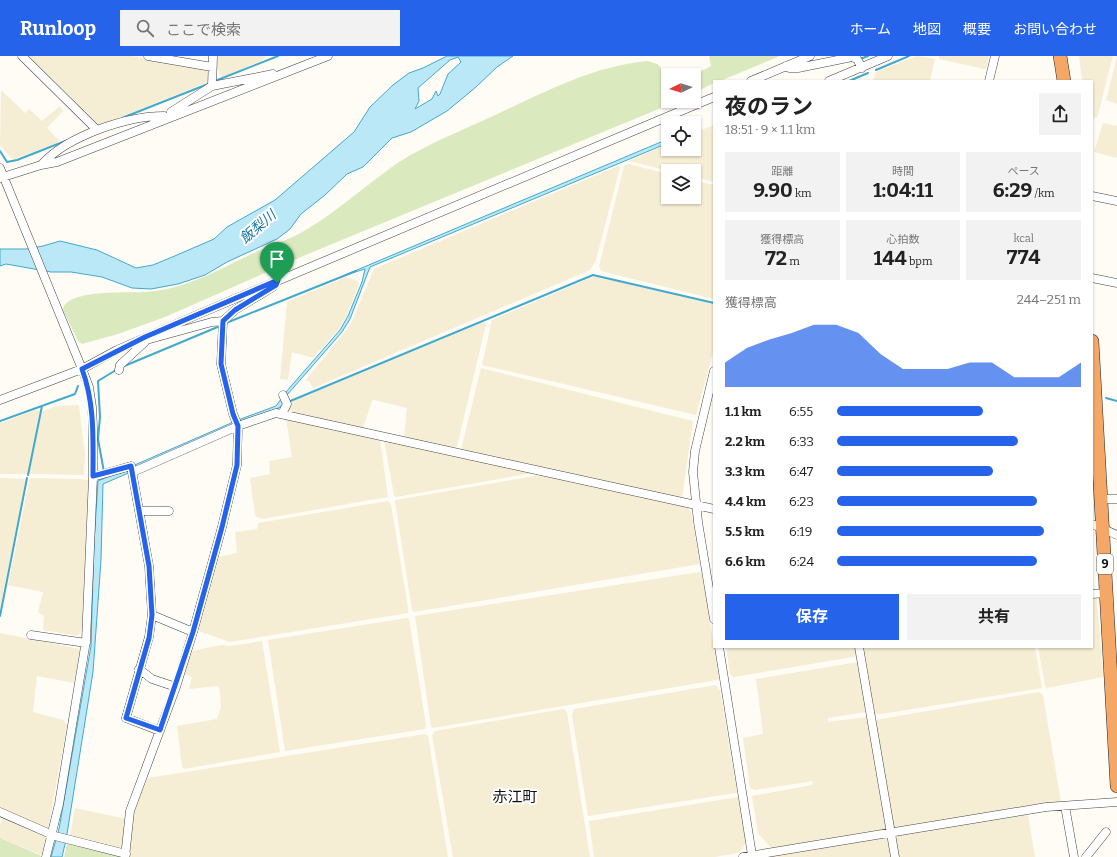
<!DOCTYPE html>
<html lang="ja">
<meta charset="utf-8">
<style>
:root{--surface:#fff;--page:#f2f2f2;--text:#222;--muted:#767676;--accent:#2563eb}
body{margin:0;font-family:Bitter,"Noto Sans JP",serif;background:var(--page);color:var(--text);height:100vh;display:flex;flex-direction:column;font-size:15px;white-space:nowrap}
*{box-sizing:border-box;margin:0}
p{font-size:13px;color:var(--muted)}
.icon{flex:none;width:22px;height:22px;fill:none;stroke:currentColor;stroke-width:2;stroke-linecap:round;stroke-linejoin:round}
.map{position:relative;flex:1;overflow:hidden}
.drawer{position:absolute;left:713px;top:24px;width:380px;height:568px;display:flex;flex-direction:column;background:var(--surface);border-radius:0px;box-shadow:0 1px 3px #0004}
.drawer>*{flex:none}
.needle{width:26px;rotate:265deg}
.buttons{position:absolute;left:661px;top:12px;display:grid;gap:8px}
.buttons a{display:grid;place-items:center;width:40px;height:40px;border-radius:0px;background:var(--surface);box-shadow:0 1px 3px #0004;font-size:20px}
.pin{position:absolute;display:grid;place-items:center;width:34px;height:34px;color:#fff;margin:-41px -17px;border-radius:50% 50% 50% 0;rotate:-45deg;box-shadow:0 0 4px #0007}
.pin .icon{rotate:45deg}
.round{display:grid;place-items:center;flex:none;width:42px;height:42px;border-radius:0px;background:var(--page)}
.summary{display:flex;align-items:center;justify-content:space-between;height:68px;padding:0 12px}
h1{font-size:22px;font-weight:700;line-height:30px}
.figures{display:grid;grid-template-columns:repeat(3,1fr);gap:6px;height:68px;padding:4px 12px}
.figures div{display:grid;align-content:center;border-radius:0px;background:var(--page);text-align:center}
.figures b{font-size:20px;font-weight:700}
.figures small{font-size:11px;font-weight:400}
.figures p{font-size:11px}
.chart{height:112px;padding:8px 12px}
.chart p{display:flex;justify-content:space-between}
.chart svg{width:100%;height:72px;margin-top:4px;fill:var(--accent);opacity:.7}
.action{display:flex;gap:8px;margin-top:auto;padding:8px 12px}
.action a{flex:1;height:46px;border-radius:0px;background:var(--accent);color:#fff;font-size:16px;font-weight:700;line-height:46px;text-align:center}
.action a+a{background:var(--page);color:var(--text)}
ul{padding:0 12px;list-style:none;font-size:13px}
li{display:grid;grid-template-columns:64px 48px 1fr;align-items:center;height:30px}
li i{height:10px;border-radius:5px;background:var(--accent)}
header{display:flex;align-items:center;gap:24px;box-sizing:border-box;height:56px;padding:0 20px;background:var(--accent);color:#fff}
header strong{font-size:19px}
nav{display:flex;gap:22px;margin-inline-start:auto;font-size:14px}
.search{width:280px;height:36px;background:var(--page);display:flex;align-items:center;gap:10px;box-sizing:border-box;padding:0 14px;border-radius:0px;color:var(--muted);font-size:15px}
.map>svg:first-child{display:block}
</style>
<header>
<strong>Runloop</strong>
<div class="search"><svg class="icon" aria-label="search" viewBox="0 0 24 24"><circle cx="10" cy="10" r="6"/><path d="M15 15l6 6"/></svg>ここで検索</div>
<nav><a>ホーム</a><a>地図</a><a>概要</a><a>お問い合わせ</a></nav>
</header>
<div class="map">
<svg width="1117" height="801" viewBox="0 0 1117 801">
<rect width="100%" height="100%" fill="#fffbf5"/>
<path fill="#f5eed4" d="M 28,0 L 131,0 L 206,13 L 208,16 L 208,26 L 101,69 L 98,68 Z
M 216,0 L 264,0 L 263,4 L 221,22 L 219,15 L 216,14 Z
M 917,0 L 935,3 L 930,25 L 873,25 L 876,16 Z
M 939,0 L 989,0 L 986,13 L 984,13 L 939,3 Z
M 1079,0 L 1113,0 L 1097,62 L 1092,61 L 1092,25 L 1082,25 Z
M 1117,0 L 1117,48 L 1106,44 Z
M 1,34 L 25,57 L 29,53 L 42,65 L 60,50 L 63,55 L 47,72 L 59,84 L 57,87 L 14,103 L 11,102 L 0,89 Z
M 1103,67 L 1117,70 L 1117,102 L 1094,96 Z
M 714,69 L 714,126 L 694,121 L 694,115 L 669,115 L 629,105 L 668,88 L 668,93 L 694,93 L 694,77 Z
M 629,108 L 668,118 L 668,141 L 694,141 L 694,124 L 714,129 L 714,243 L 601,215 L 599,210 L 624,110 Z
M 618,110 L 620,111 L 596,204 L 590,214 L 313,332 L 309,325 L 305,325 L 351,268 L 374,213 Z
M 595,220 L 714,248 L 714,293 L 696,359 L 482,309 L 492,264 Z
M 346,221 L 358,225 L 359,228 L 347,259 L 339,273 L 313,302 L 292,296 L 288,324 L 280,323 L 287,246 Z
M 483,266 L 486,268 L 457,391 L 452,392 L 404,382 L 407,352 L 374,344 L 372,345 L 363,372 L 288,355 L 291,346 Z
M 481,312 L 693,365 L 682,442 L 680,443 L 461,394 Z
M 77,349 L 79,350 L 85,398 L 84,419 L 29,418 L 42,355 L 57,350 Z
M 35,354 L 40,355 L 28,418 L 0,418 L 0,367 Z
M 286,363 L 380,383 L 388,441 L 262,463 L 257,461 L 255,459 L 250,422 L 270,418 L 269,405 L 292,401 Z
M 384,384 L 532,416 L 532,417 L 396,441 L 394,439 Z
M 540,419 L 548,419 L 686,450 L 691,456 L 700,508 L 414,556 L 412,554 L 395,446 L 396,444 Z
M 0,422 L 26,423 L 0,553 Z
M 30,422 L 80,423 L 87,424 L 89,426 L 82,574 L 78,580 L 43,574 L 44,560 L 38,556 L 43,536 L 8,529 Z
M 388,445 L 391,448 L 408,552 L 408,557 L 230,586 L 199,575 L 198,568 L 218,501 L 237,497 L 235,476 L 257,473 L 258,467 Z
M 700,516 L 702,518 L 719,622 L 717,624 L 433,672 L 431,671 L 415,560 Z
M 1092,542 L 1097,543 L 1103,621 L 1047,632 L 1045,630 L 1038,591 L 1092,591 Z
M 407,562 L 409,563 L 426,669 L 425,673 L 285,695 L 268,584 Z
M 0,577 L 80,593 L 74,627 L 37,620 L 33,656 L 63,664 L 67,669 L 48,773 L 0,753 Z
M 262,585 L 280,696 L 184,713 L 182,711 L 177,670 L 217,663 L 221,651 L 220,635 L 218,630 L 189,633 L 192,621 L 184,618 L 191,595 L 221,589 L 230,590 Z
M 726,591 L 857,591 L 859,600 L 734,621 L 730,618 Z
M 863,591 L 1035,591 L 1042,632 L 875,659 Z
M 858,606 L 867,656 L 828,662 L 828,666 L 867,661 L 886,773 L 771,792 L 758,777 L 752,740 L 812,729 L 813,725 L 755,734 L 750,732 L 743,682 L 763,678 L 756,623 Z
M 716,629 L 720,634 L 737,736 L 736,737 L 588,760 L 572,659 L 574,653 Z
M 1039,636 L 1043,639 L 1061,746 L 1045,747 L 894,772 L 875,664 Z
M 564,653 L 567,657 L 590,801 L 453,801 L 432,679 L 435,675 Z
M 425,678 L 428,680 L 448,801 L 128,801 L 135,751 L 148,722 Z
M 738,741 L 746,785 L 742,794 L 737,797 L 715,801 L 594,801 L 589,765 Z
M 75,752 L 126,763 L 123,794 L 70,780 Z
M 1025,758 L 1028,760 L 1035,801 L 898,801 L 895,783 L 898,779 Z
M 3,762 L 46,779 L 42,799 L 0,782 L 0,769 Z
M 886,782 L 889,783 L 892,801 L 769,801 Z"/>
<path fill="#dbeabe" d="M 709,0 L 780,0 L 720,25 L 714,25 L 714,27 L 694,37 L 694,19 L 711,10 Z
M 648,5 L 657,8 L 669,19 L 668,45 L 678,45 L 308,198 L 165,261 L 118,278 L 82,288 L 78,285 L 63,254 C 65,233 128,237 144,236 C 186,234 219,213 256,196 C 272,189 289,184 304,175 C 338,155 367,128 399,106 C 429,87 461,75 493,60 C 543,37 592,10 648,5 Z
M 0,782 L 40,799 L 41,801 L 0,801 Z
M 70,787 L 123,801 L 64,801 L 67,788 Z"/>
<path fill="#bae8f6" stroke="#42a9cc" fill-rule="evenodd" d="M 447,0 L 513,0 L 497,11 L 476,31 L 447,55 L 411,76 L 392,82 L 363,111 L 347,118 L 325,139 L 301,158 L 290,173 L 277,183 L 227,206 L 205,219 L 178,228 L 151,233 L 132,232 L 102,221 L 71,216 L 51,216 L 6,208 L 0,210 L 0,193 L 26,193 L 43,190 L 60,185 L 97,194 L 136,212 L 153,209 L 177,199 L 214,183 L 227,171 L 275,144 L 354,76 L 370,51 L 393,29 L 409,17 L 423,12 ZM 458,1 L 461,6 L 448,18 L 440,38 L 438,40 L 436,35 L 432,43 L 415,53 L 419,45 L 418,32 L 450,4 Z
M 668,83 L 668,87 L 370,211 L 350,263 L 342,276 L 287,339 L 284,343 L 285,348 L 277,353 L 103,428 L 101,504 L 93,616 L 66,784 L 62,801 L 51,801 L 59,773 L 91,590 L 94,487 L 98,425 L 238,364 L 276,350 L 286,336 L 340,274 L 348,260 L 362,226 L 365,213 L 345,219 Z"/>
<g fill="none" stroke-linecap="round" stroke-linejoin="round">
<path stroke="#42a9cc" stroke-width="2" d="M 860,3 L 868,0
M 876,14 L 909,0
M 215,25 L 278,0
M 849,25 L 868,17
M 122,62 L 208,28
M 0,95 L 7,106 L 17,104 L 68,84
M 226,267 L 356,215
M 122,311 L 220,270
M 1106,342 L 1117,345
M 288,346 L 593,219 L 714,247
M 0,365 L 75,338 L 78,330
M 104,416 L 98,383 L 100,361 L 98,325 L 116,314
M 28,419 L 42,350
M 0,560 L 27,422"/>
<g stroke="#444" stroke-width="9">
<path id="minor" d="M 22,0 L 97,74
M 148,0 L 212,11
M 786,10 L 789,12 L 798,12 L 852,1 L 857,3 L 862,12
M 751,25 L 810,0
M 829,25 L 888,0
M 989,25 L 995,0
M 212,30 L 213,0
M 171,56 L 212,30 L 273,18
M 42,108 C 68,80 126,60 164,60
M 0,112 L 82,313 L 89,331 L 92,351 L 93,372 L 93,421 L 86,585 L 59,748 L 46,801
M 0,122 L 41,109 L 57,106 L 328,0
M 1092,140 L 1117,145
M 1092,222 L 1117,227
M 150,283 L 212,266 L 223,265
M 119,314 L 120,309 L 145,286 L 146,282
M 714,315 L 695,395 L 693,416 L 698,466 L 714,563
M 0,344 L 82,313 L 117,294 L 199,258 L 714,41
M 282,358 L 287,348 L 283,339
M 133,416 L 238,370 L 276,357 L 714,453
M 93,421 L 131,410 L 149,510 L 152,559 L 193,576
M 1101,443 L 1117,443
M 139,455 L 169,455
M 1092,468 L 1117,479
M 1092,538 L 1107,537
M 152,559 L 149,581 L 126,662 L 160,675
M 31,579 L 86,587
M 719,591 L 752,799
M 859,591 L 895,801
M 139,613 L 152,623 L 176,631
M 1065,750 L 1074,801
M 0,756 L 55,780 L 126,798
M 125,801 L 130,755 L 176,631 L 193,576 L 222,471 L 237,409 L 238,370 L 233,358 L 221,308 L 223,265 L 235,254 L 273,231
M 743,801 L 1046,751 L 1117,746
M 1086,801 L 1106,776"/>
</g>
<g stroke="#222" stroke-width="14">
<path id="trunk" d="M 1060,0 L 1064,25
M 1092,285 L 1117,730"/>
</g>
<use href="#minor" stroke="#fff" stroke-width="8"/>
<use href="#trunk" stroke="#f4a767" stroke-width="13"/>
</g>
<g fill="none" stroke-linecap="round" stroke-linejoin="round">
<g stroke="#fff" stroke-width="8">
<path id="route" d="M 278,224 L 276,229 L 235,254 L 223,265 L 221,308 L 233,358 L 238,370 L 237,409 L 222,471 L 193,576 L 160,674 L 126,662 L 149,582 L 152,559 L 149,510 L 131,410 L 93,420 C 93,384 95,348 82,313 L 145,281 Z"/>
</g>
<use href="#route" stroke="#2563eb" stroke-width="5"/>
</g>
<g text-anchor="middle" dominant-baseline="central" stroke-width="4" stroke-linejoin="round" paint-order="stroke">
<rect fill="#fff" stroke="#585858" stroke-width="1" x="1097" y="498" width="16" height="20" rx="3"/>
<g font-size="12" font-weight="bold" fill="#111">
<text x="1105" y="508">9</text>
</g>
<g font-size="14" font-style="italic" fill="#1a7ba3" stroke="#fff">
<text transform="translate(258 171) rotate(-41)">飯梨川</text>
</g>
<g font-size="15" fill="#111" stroke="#fff">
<text x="515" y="741">赤江町</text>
</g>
</g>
</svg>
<div class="buttons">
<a><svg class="needle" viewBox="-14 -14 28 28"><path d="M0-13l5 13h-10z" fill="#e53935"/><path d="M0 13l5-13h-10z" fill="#767676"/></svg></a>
<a><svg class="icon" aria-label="locate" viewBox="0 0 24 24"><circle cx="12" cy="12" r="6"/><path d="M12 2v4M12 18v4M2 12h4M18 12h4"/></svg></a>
<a><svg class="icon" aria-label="layers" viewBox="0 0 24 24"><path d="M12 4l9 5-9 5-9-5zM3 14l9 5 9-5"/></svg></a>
</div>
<div class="pin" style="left:277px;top:227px;background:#1e9e55"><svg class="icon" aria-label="arrive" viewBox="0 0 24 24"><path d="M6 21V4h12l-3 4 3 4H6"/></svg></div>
<section class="drawer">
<div class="summary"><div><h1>夜のラン</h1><p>18:51 · 9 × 1.1 km</p></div><a class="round"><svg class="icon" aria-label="share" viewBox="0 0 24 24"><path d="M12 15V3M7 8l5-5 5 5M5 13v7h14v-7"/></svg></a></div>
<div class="figures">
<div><p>距離</p><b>9.90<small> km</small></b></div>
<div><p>時間</p><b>1:04:11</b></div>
<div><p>ペース</p><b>6:29<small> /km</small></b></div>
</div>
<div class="figures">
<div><p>獲得標高</p><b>72<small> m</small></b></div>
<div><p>心拍数</p><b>144<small> bpm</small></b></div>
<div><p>kcal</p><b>774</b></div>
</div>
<div class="chart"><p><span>獲得標高</span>244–251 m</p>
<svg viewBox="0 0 160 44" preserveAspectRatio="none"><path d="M0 44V29L10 20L20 15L30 11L40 6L50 6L60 11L70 24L80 33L90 33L100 33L110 29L120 29L130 38L140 38L150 38L160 29V44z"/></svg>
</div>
<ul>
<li><b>1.1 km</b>6:55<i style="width:60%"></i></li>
<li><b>2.2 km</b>6:33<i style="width:74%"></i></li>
<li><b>3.3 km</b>6:47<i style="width:64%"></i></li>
<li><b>4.4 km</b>6:23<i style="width:82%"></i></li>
<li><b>5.5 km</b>6:19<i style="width:85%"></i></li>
<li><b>6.6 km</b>6:24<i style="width:82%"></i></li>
</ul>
<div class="action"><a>保存</a><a>共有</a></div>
</section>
</div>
